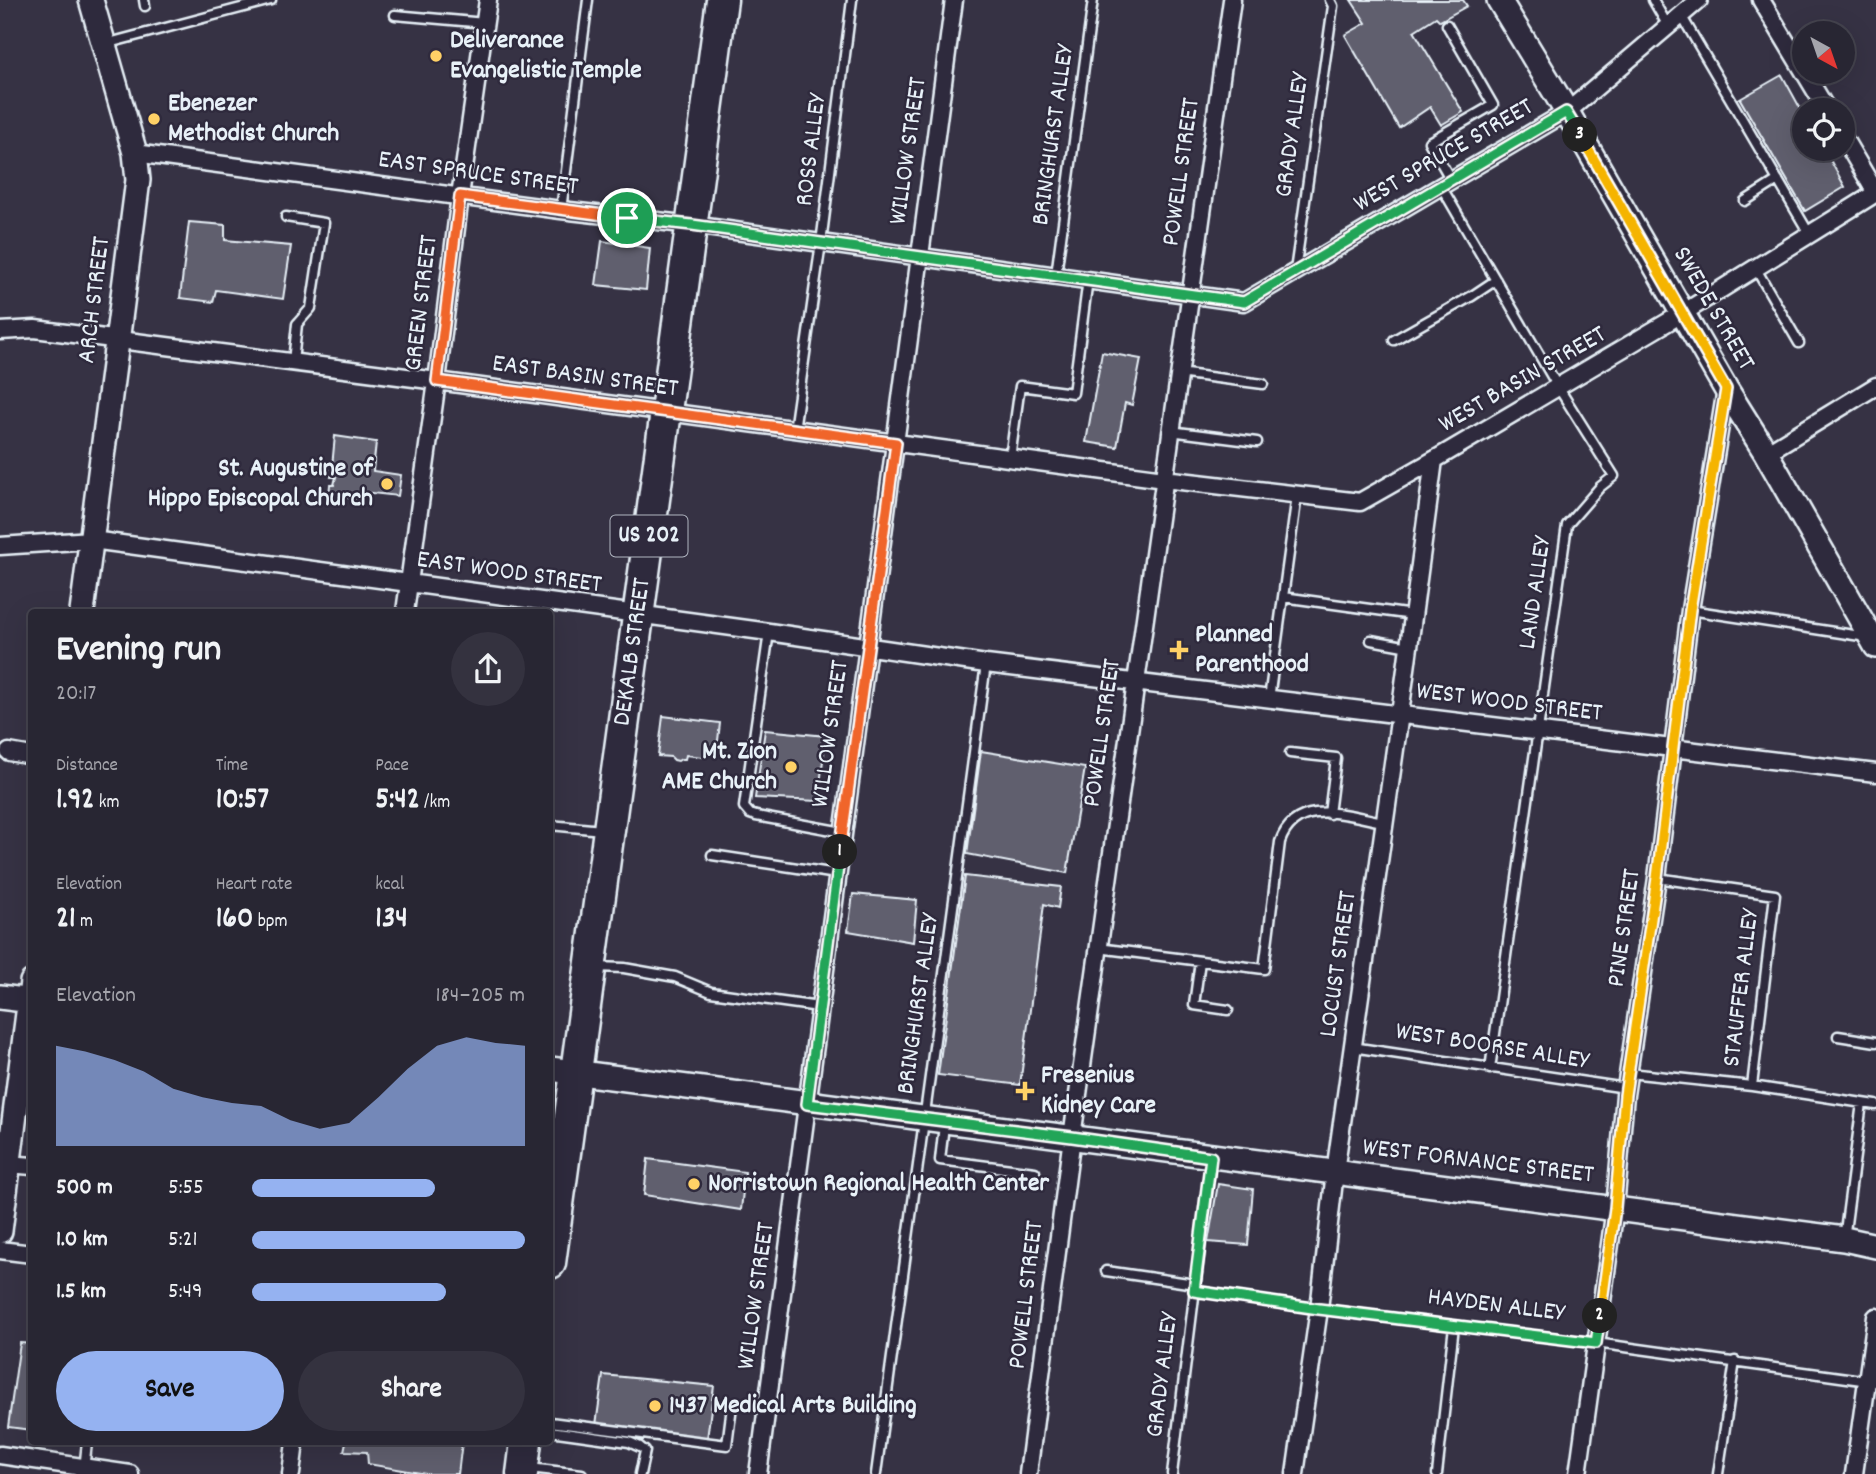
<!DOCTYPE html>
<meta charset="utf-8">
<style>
:root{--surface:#282633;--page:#34323f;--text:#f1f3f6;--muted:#a5a5ac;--line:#44434e;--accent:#95b2f1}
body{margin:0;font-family:Dekko,sans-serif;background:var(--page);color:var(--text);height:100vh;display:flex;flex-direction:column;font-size:26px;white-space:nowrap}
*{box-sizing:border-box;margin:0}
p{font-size:23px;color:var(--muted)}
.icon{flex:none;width:38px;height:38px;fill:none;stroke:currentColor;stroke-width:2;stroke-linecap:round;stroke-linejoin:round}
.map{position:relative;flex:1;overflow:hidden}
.details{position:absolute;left:28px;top:609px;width:525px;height:836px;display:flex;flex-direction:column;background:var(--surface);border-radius:7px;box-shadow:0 7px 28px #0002,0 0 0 2px var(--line)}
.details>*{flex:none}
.needle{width:46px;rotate:140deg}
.controls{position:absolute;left:1792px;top:21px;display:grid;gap:14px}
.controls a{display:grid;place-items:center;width:63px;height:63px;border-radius:50%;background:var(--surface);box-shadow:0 7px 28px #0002,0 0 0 2px var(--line);font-size:35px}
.pin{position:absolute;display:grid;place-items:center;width:60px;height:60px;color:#fff;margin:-30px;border:4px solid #fff;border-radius:50%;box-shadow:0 2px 7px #0007}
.km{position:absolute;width:35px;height:35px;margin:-18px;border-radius:50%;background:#222;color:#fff;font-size:19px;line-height:35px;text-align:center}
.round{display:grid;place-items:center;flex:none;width:74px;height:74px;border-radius:37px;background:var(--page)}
.headline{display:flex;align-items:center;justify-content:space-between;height:119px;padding:0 28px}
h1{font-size:38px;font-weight:700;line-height:52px}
.figures{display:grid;grid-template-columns:repeat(3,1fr);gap:10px;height:119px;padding:7px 28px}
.figures div{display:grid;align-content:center}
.figures b{font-size:30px;font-weight:700}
.figures small{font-size:19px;font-weight:400}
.figures p{font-size:19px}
.chart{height:196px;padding:14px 28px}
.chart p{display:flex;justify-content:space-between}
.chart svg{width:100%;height:126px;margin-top:7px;fill:var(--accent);opacity:.7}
.button{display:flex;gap:14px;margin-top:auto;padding:14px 28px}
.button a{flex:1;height:80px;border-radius:42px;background:var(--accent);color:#111;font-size:28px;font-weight:700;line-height:80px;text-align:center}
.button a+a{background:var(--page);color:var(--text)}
ul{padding:0 28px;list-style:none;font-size:23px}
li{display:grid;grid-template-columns:112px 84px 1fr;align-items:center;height:52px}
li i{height:18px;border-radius:9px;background:var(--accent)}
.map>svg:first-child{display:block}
</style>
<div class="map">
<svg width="1876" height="1474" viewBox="0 0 1876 1474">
<rect width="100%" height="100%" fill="#363244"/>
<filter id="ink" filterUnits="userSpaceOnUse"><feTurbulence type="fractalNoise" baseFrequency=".0143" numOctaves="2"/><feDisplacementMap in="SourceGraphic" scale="14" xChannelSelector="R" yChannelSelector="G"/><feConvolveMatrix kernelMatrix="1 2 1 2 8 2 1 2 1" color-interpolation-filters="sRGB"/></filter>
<g filter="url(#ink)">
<path fill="#605e6e" stroke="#e8f1f8" stroke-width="2" d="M 1351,0 L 1463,0 L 1467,6 L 1440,21 L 1436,17 L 1414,31 L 1463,112 L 1441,125 L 1430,107 L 1399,128 L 1345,35 L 1366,23 Z
M 1782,75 L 1804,115 L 1804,149 L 1824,149 L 1845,187 L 1805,211 L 1740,99 Z
M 189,222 L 225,225 L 225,240 L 291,246 L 283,299 L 216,290 L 213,302 L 180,298 Z
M 602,241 L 650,248 L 646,290 L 596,285 Z
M 1102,352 L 1141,359 L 1132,405 L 1125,403 L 1117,447 L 1086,442 Z
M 335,436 L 376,442 L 373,471 L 401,475 L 398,496 L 363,492 L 362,499 L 329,496 L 330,485 L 334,485 L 336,477 L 331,477 Z
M 663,716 L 720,723 L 717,749 L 705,747 L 703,757 L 686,755 L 685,759 L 681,759 L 678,761 L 674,760 L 671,757 L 658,756 Z
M 765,730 L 826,736 L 818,801 L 755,798 Z
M 981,751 L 1085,768 L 1067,873 L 967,854 Z
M 965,876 L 1061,887 L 1058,908 L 1044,904 L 1020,1085 L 938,1075 Z
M 853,894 L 917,900 L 913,942 L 848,931 Z
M 648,1159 L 745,1172 L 741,1210 L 644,1195 Z
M 1218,1184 L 1253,1189 L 1248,1245 L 1208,1242 Z
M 20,1343 L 32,1344 L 32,1430 L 8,1427 Z
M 603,1375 L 714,1386 L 707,1439 L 596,1425 Z
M 346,1442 L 462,1442 L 458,1474 L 426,1474 L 368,1464 L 367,1452 L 344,1451 Z"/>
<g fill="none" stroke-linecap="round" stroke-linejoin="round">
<g stroke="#e8f1f8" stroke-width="13">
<path id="lane" d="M 144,0 L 145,6
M 1653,0 L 1668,26
M 395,15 L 485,23
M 1681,15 L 1810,235
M 1447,25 L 1493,105 L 1429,142 L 1451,180
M 105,44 L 271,0
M 1441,186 L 1558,387 L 1614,476 L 1600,487 L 1567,525 L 1490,1069
M 1745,201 L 1778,180
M 561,210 L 588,0
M 286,217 L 324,223 L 311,308 L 297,324 L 293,362
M 1756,269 L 1799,343
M 1295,271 L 1333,6 L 1330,0
M 1056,275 L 1093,0
M 1394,340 L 1472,296 L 1496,280
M 1178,373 L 1263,384
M 794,430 L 821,243 L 852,0
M 1170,431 L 1257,442
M 1010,458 L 1020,386 L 1073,393 L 1088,279
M 1283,597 L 1413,615
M 1690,610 L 1867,637
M 769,632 L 744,807 L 750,814 L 756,816 L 843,832
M 1371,640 L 1409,647
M 1269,699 L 1297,495
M 1290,753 L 1336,758 L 1329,814
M 550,825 L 602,830
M 712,855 L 837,874
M 1657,878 L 1775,895 L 1752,1086
M 1098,948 L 1264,969 L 1280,842 C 1296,796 1348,816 1384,822
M 1200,961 L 1194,1005 L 1228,1010
M 596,967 L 624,968 L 675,977 L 711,992 L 819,1007
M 1838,1036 L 1876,1042
M 1352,1047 L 1626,1088
M 1629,1073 L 1752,1086 L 1876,1105
M 944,1125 L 940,1160 L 1035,1172
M 1844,1239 L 1862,1103
M 1106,1271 L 1195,1284
M 1194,1291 L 1319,1309 L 1596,1343 L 1876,1382
M 550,1422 L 727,1445 L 732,1406
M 550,1431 L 629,1442 L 640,1447 L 645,1451 L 640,1474
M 529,1468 L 582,1474
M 84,1470 L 87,1442
M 876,1474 L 986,664
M 1172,1474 L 1211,1160
M 1437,1474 L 1454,1326
M 1718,1474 L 1735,1361"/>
</g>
<g stroke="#e8f1f8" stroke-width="21">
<path id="street" d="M 1761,0 L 1827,110
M 135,153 L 561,210 L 692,225 L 1244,302 L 1567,112 L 1699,0
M 0,331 L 35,329 L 437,381 L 1164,479 L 1360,502 L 1434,460 L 1683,313 L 1876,193 L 1843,137
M 1766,453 L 1876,386
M 0,546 L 92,540 L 769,632 L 986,664 L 1876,773
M 405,612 L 437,381 L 460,196 L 488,0
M 9,752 L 32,756
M 9,1164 L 32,1166
M 0,1250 L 32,1254
M 0,1455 L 130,1474
M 291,1474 L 295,1442
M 758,1474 L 954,0
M 1028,1474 L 1072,1137 L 1232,0
M 1295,1474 L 1319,1309 L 1335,1172 L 1400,714 L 1434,460
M 1578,1474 L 1615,1208 L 1625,1095 L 1657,878 L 1690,610 L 1726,389
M 1854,1474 L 1876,1317"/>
</g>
<g stroke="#e8f1f8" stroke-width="28">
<path id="secondary" d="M 1499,0 L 1567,112 L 1726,389 L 1766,453 L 1876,646
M 82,612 L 138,180 L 135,153 L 91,0
M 0,997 L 32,1001
M 550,1069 L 1844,1239 L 1876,1246
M 0,1231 L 32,982"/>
</g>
<g stroke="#e8f1f8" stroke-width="35">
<path id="highway" d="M 550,1263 L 722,0
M 522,1474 L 526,1442"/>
</g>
<use href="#lane" stroke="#2f2a3d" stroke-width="8"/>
<use href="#street" stroke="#2f2a3d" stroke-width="16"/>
<use href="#secondary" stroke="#2f2a3d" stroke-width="23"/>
<use href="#highway" stroke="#2f2a3d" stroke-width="30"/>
</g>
</g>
<g fill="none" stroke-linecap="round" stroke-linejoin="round" filter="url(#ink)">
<g stroke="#fff" stroke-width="14">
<path id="split-1" d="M 627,218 L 460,196 L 437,381 L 896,443 L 840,852"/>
</g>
<g stroke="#fff" stroke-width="14">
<path id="split-2" d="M 840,852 L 807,1104 L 1072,1137 L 1211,1157 L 1194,1291 L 1319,1309 L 1596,1343 L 1600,1316"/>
</g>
<g stroke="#fff" stroke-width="14">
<path id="split-3" d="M 1580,135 L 1726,389 L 1690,610 L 1657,878 L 1625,1095 L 1615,1208 L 1600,1316"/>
</g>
<g stroke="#fff" stroke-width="14">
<path id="split-4" d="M 627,218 L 692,225 L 1244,302 L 1566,112 L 1580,135"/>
</g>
<use href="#split-1" stroke="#f0652b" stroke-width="9"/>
<use href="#split-2" stroke="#22a559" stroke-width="9"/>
<use href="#split-3" stroke="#f5b400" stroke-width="9"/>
<use href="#split-4" stroke="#22a559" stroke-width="9"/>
</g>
<g fill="#ffd166" stroke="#2f2a3d" stroke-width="2.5">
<circle cx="436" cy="56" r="7"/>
<circle cx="154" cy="119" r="7"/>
<circle cx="387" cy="484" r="7"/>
<path d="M1175.5 639.5h7v7h7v7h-7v7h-7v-7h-7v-7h7z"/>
<circle cx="791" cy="767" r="7"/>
<path d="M1021.5 1080.5h7v7h7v7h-7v7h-7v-7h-7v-7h7z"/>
<circle cx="694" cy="1184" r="7"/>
<circle cx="655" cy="1406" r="7"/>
</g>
<g text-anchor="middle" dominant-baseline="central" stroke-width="5" stroke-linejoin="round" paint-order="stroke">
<rect fill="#2f2a3d" stroke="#b0b5c0" stroke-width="2" x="610.5" y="515.5" width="77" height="41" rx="5"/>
<g font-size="24" font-weight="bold" fill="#e8f1f8">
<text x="649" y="536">US 202</text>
</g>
<g font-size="26" font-weight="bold" fill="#e8f1f8" stroke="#2f2a3d" text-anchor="start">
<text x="450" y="41">Deliverance<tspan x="450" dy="30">Evangelistic Temple</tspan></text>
<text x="168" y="104">Ebenezer<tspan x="168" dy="30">Methodist Church</tspan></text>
<text x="373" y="469" text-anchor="end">St. Augustine of<tspan x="373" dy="30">Hippo Episcopal Church</tspan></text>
<text x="1195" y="635">Planned<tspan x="1195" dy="30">Parenthood</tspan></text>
<text x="777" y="752" text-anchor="end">Mt. Zion<tspan x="777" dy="30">AME Church</tspan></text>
<text x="1041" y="1076">Fresenius<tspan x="1041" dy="30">Kidney Care</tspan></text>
<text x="708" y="1184">Norristown Regional Health Center</text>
<text x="669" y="1406">1437 Medical Arts Building</text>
</g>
<g font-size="26" fill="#e8f1f8" stroke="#2f2a3d">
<text transform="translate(1054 135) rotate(-82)">BRINGHURST ALLEY</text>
<text transform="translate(1293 135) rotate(-82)">GRADY ALLEY</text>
<text transform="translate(812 150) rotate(-83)">ROSS ALLEY</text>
<text transform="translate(909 151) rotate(-82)">WILLOW STREET</text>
<text transform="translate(1444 156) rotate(-30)">WEST SPRUCE STREET</text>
<text transform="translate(1182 172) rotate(-82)">POWELL STREET</text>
<text transform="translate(478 174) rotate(8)">EAST SPRUCE STREET</text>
<text transform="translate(95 300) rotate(-83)">ARCH STREET</text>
<text transform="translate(422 303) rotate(-83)">GREEN STREET</text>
<text transform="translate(1713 309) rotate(60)">SWEDE STREET</text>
<text transform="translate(585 377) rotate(8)">EAST BASIN STREET</text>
<text transform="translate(1523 380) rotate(-30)">WEST BASIN STREET</text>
<text transform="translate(509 573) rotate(8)">EAST WOOD STREET</text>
<text transform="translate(1536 593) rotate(-82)">LAND ALLEY</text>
<text transform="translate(633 652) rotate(-82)">DEKALB STREET</text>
<text transform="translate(1509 703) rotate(7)">WEST WOOD STREET</text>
<text transform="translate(1103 733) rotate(-82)">POWELL STREET</text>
<text transform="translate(831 734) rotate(-82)">WILLOW STREET</text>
<text transform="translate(1625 928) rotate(-82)">PINE STREET</text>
<text transform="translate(1339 964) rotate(-82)">LOCUST STREET</text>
<text transform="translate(1742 988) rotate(-83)">STAUFFER ALLEY</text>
<text transform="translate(919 1004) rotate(-82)">BRINGHURST ALLEY</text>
<text transform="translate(1492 1047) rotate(9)">WEST BOORSE ALLEY</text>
<text transform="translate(1478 1162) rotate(7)">WEST FORNANCE STREET</text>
<text transform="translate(1027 1295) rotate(-83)">POWELL STREET</text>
<text transform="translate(757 1296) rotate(-82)">WILLOW STREET</text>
<text transform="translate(1496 1306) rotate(7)">HAYDEN ALLEY</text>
<text transform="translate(1163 1375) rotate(-83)">GRADY ALLEY</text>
</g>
</g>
</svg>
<div class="controls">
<a><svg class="needle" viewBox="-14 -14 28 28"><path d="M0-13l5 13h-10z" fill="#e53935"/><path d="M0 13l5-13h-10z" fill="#a5a5ac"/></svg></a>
<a><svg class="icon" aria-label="locate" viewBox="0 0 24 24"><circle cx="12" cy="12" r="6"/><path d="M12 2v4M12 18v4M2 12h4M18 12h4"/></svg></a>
</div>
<div class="pin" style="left:627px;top:218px;background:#1e9e55"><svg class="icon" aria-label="arrive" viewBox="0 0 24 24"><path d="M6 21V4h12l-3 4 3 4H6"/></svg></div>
<b class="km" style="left:840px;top:852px">1</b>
<b class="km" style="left:1600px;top:1316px">2</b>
<b class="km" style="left:1580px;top:135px">3</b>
<section class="details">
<div class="headline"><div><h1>Evening run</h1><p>20:17</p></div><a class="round"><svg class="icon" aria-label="share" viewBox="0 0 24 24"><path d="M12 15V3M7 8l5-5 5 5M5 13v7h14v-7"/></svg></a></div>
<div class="figures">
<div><p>Distance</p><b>1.92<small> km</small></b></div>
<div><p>Time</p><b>10:57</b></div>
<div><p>Pace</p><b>5:42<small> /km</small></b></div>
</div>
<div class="figures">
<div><p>Elevation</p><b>21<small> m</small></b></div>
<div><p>Heart rate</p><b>160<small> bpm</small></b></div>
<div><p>kcal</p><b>134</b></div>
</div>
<div class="chart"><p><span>Elevation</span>184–205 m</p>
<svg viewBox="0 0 160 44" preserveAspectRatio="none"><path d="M0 44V9L10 11L20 14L30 18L40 24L50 27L60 29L70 30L80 35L90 38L100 36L110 27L120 17L130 9L140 6L150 8L160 9V44z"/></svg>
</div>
<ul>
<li><b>500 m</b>5:55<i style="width:67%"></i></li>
<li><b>1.0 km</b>5:21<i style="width:100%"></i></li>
<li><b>1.5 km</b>5:49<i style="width:71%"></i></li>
</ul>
<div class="button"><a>Save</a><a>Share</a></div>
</section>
</div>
